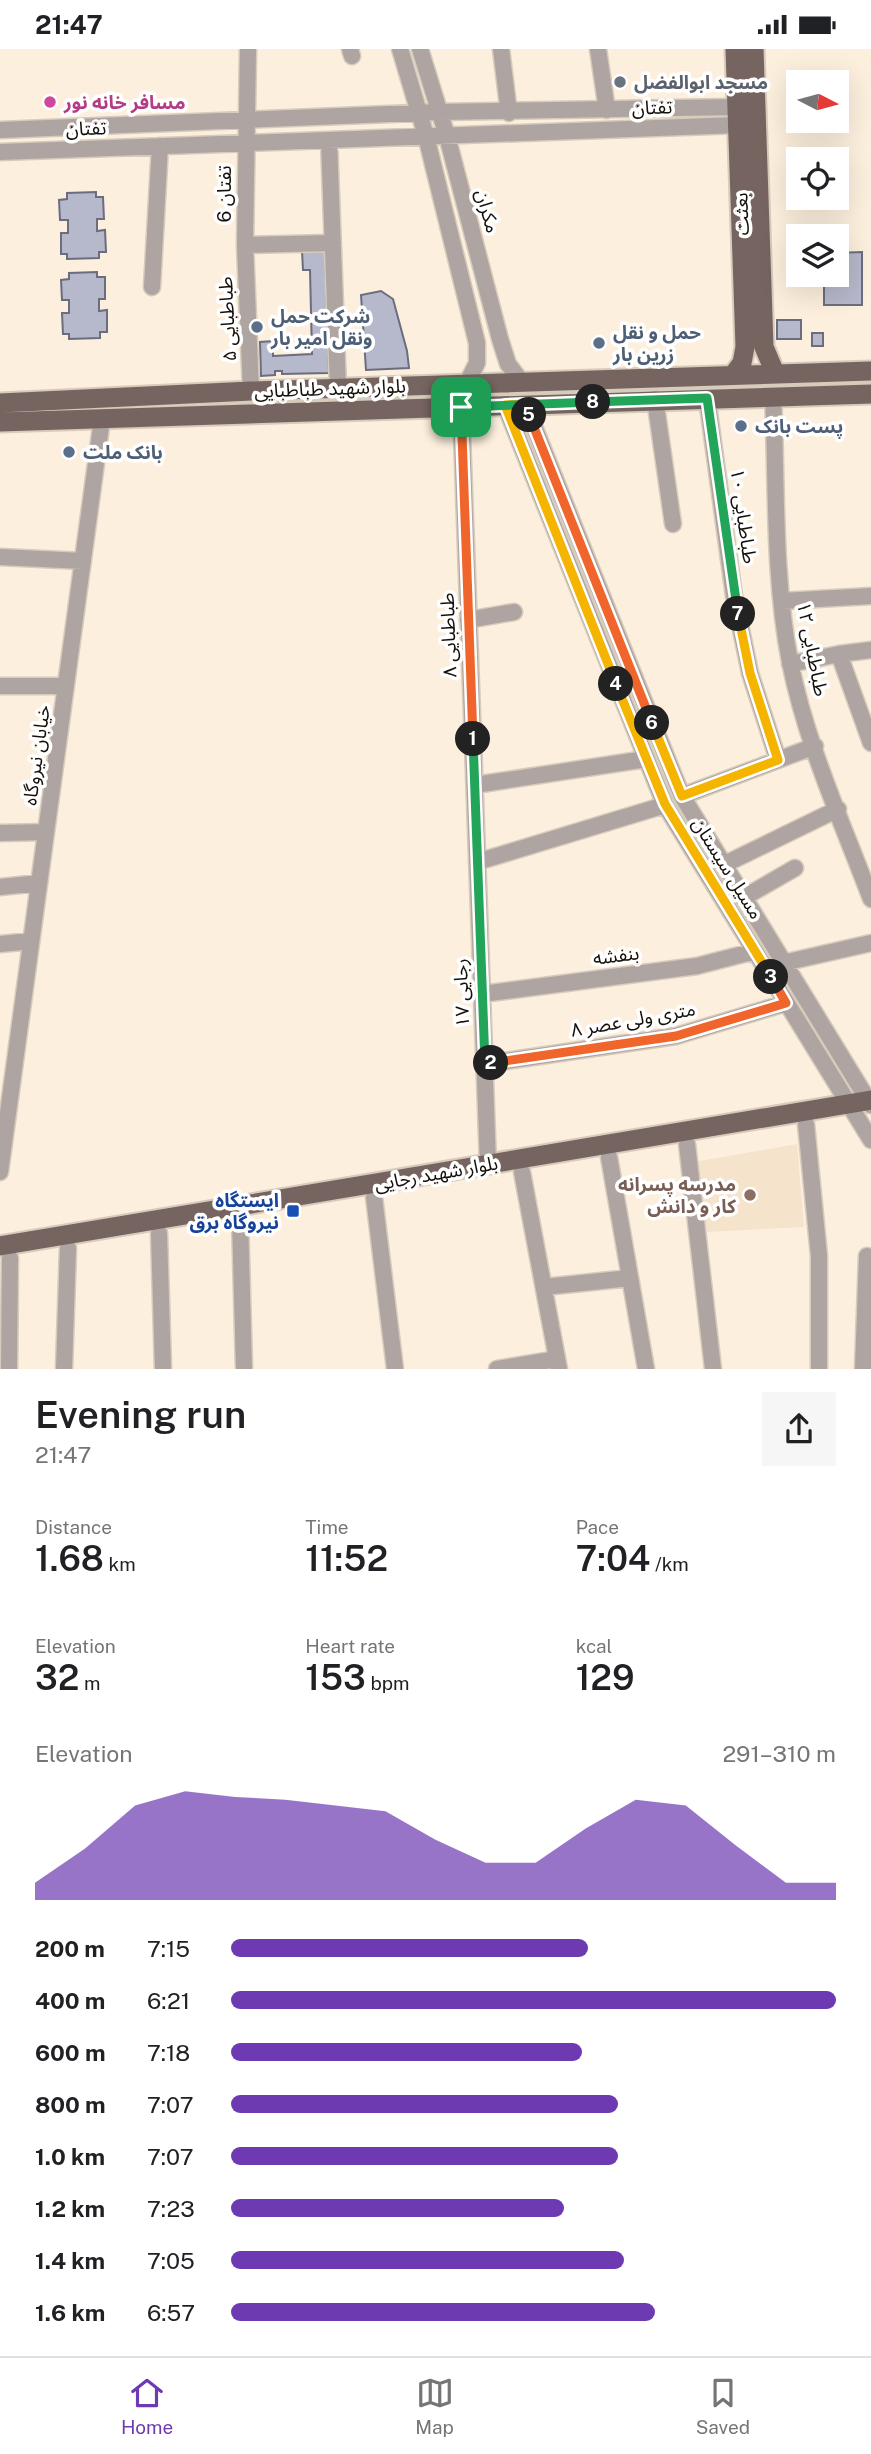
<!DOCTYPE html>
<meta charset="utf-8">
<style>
:root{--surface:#fff;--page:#f6f6f6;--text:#202124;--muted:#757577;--line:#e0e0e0;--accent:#6d3ab1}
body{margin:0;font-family:"Public Sans","Noto Sans Arabic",sans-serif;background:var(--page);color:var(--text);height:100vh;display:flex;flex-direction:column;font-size:26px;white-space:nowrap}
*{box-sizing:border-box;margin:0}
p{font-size:23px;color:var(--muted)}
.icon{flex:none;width:38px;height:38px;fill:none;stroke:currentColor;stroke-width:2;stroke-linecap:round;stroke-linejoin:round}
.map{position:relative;height:1320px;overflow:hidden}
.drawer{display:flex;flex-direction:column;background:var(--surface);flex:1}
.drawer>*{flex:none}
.needle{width:46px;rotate:96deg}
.controls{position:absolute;left:786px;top:21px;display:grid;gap:14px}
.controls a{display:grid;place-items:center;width:63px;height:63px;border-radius:0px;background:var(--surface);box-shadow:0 7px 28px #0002;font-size:35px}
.pin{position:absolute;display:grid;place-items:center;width:60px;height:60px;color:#fff;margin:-30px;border-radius:14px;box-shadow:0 4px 10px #0006}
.km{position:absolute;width:35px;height:35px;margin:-18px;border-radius:50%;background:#222;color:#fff;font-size:19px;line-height:35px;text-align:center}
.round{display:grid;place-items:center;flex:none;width:74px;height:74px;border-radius:0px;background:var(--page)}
.headline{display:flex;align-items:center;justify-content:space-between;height:119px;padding:0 35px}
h1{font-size:38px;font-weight:600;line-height:52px}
.figures{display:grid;grid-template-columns:repeat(3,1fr);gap:10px;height:119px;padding:7px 35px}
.figures div{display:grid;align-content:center}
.figures b{font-size:35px;font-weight:600}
.figures small{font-size:19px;font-weight:400}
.figures p{font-size:19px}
.chart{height:196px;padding:14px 35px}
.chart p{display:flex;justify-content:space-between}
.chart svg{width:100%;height:126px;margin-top:7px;fill:var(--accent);opacity:.7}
ul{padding:0 35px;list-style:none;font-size:23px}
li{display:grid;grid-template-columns:112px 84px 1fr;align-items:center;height:52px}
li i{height:18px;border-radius:9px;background:var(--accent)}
.status{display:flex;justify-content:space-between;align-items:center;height:49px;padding:0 35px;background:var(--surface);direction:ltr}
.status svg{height:19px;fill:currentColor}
.tab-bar{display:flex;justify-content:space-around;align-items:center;height:98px;border-top:2px solid var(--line);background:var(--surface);font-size:19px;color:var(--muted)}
.tab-bar a{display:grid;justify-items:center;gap:4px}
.tab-bar .on{color:var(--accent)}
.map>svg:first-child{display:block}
</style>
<div class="status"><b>21:47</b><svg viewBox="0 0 49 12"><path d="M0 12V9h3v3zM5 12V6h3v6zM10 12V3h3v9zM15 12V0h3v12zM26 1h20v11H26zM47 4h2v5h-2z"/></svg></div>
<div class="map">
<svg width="871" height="1320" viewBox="0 0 871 1320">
<rect width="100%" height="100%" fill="#fcefdd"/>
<path fill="#f5e3cb" d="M 797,1095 L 804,1178 L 705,1183 L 695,1113 Z"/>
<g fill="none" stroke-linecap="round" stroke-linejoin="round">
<path stroke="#a6d2f4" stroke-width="12" d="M 663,731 L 685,774
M 713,819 L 816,981"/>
</g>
<path fill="#b6b8cb" stroke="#6b6c7e" stroke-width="2" d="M 96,143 L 96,148 L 103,148 L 104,170 L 97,170 L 97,182 L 105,181 L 106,203 L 99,203 L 99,209 L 67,210 L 67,205 L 61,205 L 61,184 L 68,184 L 68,171 L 60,171 L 59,151 L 67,150 L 67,144 Z
M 325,201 L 329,324 L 282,325 L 282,322 L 275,322 L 275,326 L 261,327 L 260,293 L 273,292 L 273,307 L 312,305 L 310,221 L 303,221 L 302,202 Z
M 862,203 L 862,256 L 824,256 L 824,226 L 836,226 L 836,204 Z
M 97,223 L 97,228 L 105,228 L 105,250 L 99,250 L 99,262 L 107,261 L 107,283 L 100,283 L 100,289 L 69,290 L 69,285 L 63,285 L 62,264 L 69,264 L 69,251 L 62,251 L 61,231 L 69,230 L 69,224 Z
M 381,242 L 393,250 L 407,302 L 409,319 L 366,321 L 361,246 Z
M 777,271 L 801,271 L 801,290 L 777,290 Z
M 812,284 L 823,284 L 823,297 L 812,297 Z"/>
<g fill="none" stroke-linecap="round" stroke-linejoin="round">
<g stroke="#d7cbbb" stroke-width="19">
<path id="minor" d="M 248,0 L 245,196 L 251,342
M 350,0 L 352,7
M 400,0 L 426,87 L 477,294 L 477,314 L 467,334
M 420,0 L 447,87 L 500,290 L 508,315 L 521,332
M 501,0 L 509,64
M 598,0 L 607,61
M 0,81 L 439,63 L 737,58 L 748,63
M 329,91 L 338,339
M 0,103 L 738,76 L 748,71
M 245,196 L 333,194
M 152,238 L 160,97
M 773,347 C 777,435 773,526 790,613 C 806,694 842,773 871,850
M 707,349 L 734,547 L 750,624 L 778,711
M 655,350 L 673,475
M 525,355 L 682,747 L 871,1056
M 505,356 L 665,756 L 871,1091
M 461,358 L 488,1115
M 0,508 L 83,512
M 782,552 L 871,547
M 468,571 L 514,563
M 839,605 L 871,601
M 790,615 L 839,605 L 871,694
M 0,637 L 66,637
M 475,736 L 646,710
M 682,747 L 815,697
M 0,784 L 46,783
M 477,813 L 665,756
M 723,816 L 838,760
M 0,838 L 39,834
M 743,849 L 795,819
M 0,895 L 31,892
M 783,914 L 871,894
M 482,945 L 697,917 L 755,902
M 485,1015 L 676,987 L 786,954
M 806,1075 L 819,1207 L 819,1320
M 687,1095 L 713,1320
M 609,1108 L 646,1320
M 0,1123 L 102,370
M 522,1123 L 559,1320
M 374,1148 L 395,1320
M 240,1170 L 244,1320
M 159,1184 L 163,1320
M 544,1238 L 630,1229
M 9,1320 L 10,1209
M 64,1320 L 68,1199
M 497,1320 L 557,1310
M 863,1320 L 867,1207"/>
</g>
<g stroke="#d7cbbb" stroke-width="23">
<path id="major" d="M 754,0 L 764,298 L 775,324
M 733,326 L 742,314 L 745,298 L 735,0
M 0,354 L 251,342 L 871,322
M 0,373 L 871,345
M 0,1197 L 871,1051"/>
</g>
<use href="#minor" stroke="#aea4a1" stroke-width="16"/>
<use href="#major" stroke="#75645f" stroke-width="19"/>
</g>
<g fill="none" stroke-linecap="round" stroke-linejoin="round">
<g stroke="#fff" stroke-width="14">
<path id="split-1" d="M 461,358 L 473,690"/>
</g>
<g stroke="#fff" stroke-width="14">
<path id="split-2" d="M 473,690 L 485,1015 L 491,1014"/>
</g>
<g stroke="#fff" stroke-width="14">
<path id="split-3" d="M 491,1014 L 676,987 L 786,954 L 771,928"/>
</g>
<g stroke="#fff" stroke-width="14">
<path id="split-4" d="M 616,635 L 665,755 L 771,928"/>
</g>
<g stroke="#fff" stroke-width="14">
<path id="split-5" d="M 529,366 L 525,355 L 505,356 L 616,635"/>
</g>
<g stroke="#fff" stroke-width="14">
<path id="split-6" d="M 529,366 L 652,674"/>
</g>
<g stroke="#fff" stroke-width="14">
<path id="split-7" d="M 652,674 L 682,747 L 778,711 L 750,624 L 738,565"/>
</g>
<g stroke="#fff" stroke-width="14">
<path id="split-8" d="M 593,353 L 707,349 L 738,565"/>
</g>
<g stroke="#fff" stroke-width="14">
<path id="split-9" d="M 461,358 L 593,353"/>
</g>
<use href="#split-1" stroke="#f0652b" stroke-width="9"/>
<use href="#split-2" stroke="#22a559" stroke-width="9"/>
<use href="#split-3" stroke="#f0652b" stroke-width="9"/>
<use href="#split-4" stroke="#f5b400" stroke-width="9"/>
<use href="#split-5" stroke="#f5b400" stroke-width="9"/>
<use href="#split-6" stroke="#f0652b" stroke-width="9"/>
<use href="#split-7" stroke="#f5b400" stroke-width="9"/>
<use href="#split-8" stroke="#22a559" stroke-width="9"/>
<use href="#split-9" stroke="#22a559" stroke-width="9"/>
</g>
<circle fill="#6b7280" stroke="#fff" stroke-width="2.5" cx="620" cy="33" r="7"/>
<circle fill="#d1479c" stroke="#fff" stroke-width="2.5" cx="50" cy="53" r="7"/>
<g fill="#5c6f8a" stroke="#fff" stroke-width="2.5">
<circle cx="257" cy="278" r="7"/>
<circle cx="599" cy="294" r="7"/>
<circle cx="741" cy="377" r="7"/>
<circle cx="69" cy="403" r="7"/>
</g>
<circle fill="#8d6e63" stroke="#fff" stroke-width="2.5" cx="750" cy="1146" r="7"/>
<rect fill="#1a4fb4" stroke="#fff" stroke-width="2.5" x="286" y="1155" width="14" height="14" rx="3.5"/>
<g text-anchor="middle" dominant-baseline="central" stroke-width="7" stroke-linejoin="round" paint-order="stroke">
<g font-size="19" font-weight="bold" fill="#5b616d" stroke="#fff" text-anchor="start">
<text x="634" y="33">مسجد ابوالفضل</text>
</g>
<g font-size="19" font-weight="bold" fill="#b23c85" stroke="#fff" text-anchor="start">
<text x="64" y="53">مسافر خانه نور</text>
</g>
<g font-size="19" fill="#140f09" stroke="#fff">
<text transform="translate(652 58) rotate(-2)">تفتان</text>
<text transform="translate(86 79) rotate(-2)">تفتان</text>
<text transform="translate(224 145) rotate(-90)">تفتان 6</text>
<text transform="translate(488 162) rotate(75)">مکران</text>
<text transform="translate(741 165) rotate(-92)">بعثت</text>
<text transform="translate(227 270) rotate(-93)">طباطبایی ۵</text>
<text transform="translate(330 339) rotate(-2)">بلوار شهید طباطبایی</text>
<text transform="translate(744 467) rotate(82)">طباطبایی ۱۰</text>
<text transform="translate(448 586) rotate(-92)">طباطبایی ۸</text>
<text transform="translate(813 600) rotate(79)">طباطبایی ۱۲</text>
<text transform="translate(36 706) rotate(-82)">خیابان نیروگاه</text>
<text transform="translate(728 819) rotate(58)">مسیل سیستان</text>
<text transform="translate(616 906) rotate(-7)">بنفشه</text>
<text transform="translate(461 944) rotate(-92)">رجایی ۱۷</text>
<text transform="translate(633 970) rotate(-10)">۸ متری ولی عصر</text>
<text transform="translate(436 1124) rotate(-10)">بلوار شهید رجایی</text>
</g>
<g font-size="19" font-weight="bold" fill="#4e5e75" stroke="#fff" text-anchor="start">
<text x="271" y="267">شرکت حمل<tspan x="271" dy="22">ونقل امیر بار</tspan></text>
<text x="613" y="283">حمل و نقل<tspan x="613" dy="22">زرین بار</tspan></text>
<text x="755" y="377">پست بانک</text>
<text x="83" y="403">بانک ملت</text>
</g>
<g font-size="19" font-weight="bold" fill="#785e54" stroke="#fff" text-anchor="end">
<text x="736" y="1135">مدرسه پسرانه<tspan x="736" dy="22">کار و دانش</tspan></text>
</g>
<g font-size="19" font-weight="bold" fill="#164399" stroke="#fff" text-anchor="end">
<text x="279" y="1151">ایستگاه<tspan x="279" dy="22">نیروگاه برق</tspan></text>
</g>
</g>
</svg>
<div class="controls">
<a><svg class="needle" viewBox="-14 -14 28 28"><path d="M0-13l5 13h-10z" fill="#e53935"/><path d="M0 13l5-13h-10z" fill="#757577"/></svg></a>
<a><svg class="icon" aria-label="locate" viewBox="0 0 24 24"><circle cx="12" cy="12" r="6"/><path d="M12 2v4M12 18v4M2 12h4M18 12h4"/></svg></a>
<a><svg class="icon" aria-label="layers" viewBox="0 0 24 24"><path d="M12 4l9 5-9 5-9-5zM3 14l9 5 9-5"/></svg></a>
</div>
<div class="pin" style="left:461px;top:358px;background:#1e9e55"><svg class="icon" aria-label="arrive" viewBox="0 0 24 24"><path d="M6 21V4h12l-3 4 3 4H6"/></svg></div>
<b class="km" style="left:473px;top:690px">1</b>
<b class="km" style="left:491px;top:1014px">2</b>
<b class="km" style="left:771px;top:928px">3</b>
<b class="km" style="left:616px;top:635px">4</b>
<b class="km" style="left:529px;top:366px">5</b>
<b class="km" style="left:652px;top:674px">6</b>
<b class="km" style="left:738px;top:565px">7</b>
<b class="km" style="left:593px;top:353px">8</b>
</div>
<section class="drawer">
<div class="headline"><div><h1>Evening run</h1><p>21:47</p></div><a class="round"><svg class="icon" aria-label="share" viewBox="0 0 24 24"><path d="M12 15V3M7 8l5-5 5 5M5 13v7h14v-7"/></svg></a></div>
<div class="figures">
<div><p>Distance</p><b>1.68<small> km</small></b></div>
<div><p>Time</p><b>11:52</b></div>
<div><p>Pace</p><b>7:04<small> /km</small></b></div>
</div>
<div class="figures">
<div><p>Elevation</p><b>32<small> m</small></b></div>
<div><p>Heart rate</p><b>153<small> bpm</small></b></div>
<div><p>kcal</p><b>129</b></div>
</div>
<div class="chart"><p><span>Elevation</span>291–310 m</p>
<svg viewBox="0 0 160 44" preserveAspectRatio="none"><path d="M0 44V38L10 26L20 11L30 6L40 8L50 9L60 11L70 13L80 23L90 31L100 31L110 19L120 9L130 11L140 25L150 38L160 38V44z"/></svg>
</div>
<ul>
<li><b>200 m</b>7:15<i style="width:59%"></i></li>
<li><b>400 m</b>6:21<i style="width:100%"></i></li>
<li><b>600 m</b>7:18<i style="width:58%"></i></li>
<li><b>800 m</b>7:07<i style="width:64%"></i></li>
<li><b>1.0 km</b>7:07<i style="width:64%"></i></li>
<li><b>1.2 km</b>7:23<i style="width:55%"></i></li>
<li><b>1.4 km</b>7:05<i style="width:65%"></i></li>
<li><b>1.6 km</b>6:57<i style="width:70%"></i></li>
</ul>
</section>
<nav class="tab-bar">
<a class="on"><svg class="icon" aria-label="home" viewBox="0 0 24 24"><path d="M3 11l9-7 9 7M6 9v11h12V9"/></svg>Home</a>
<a><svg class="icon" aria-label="map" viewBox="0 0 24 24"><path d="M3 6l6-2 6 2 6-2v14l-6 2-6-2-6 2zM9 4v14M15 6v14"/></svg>Map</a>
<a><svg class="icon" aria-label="saved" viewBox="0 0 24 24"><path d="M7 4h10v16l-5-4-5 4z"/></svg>Saved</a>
</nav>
